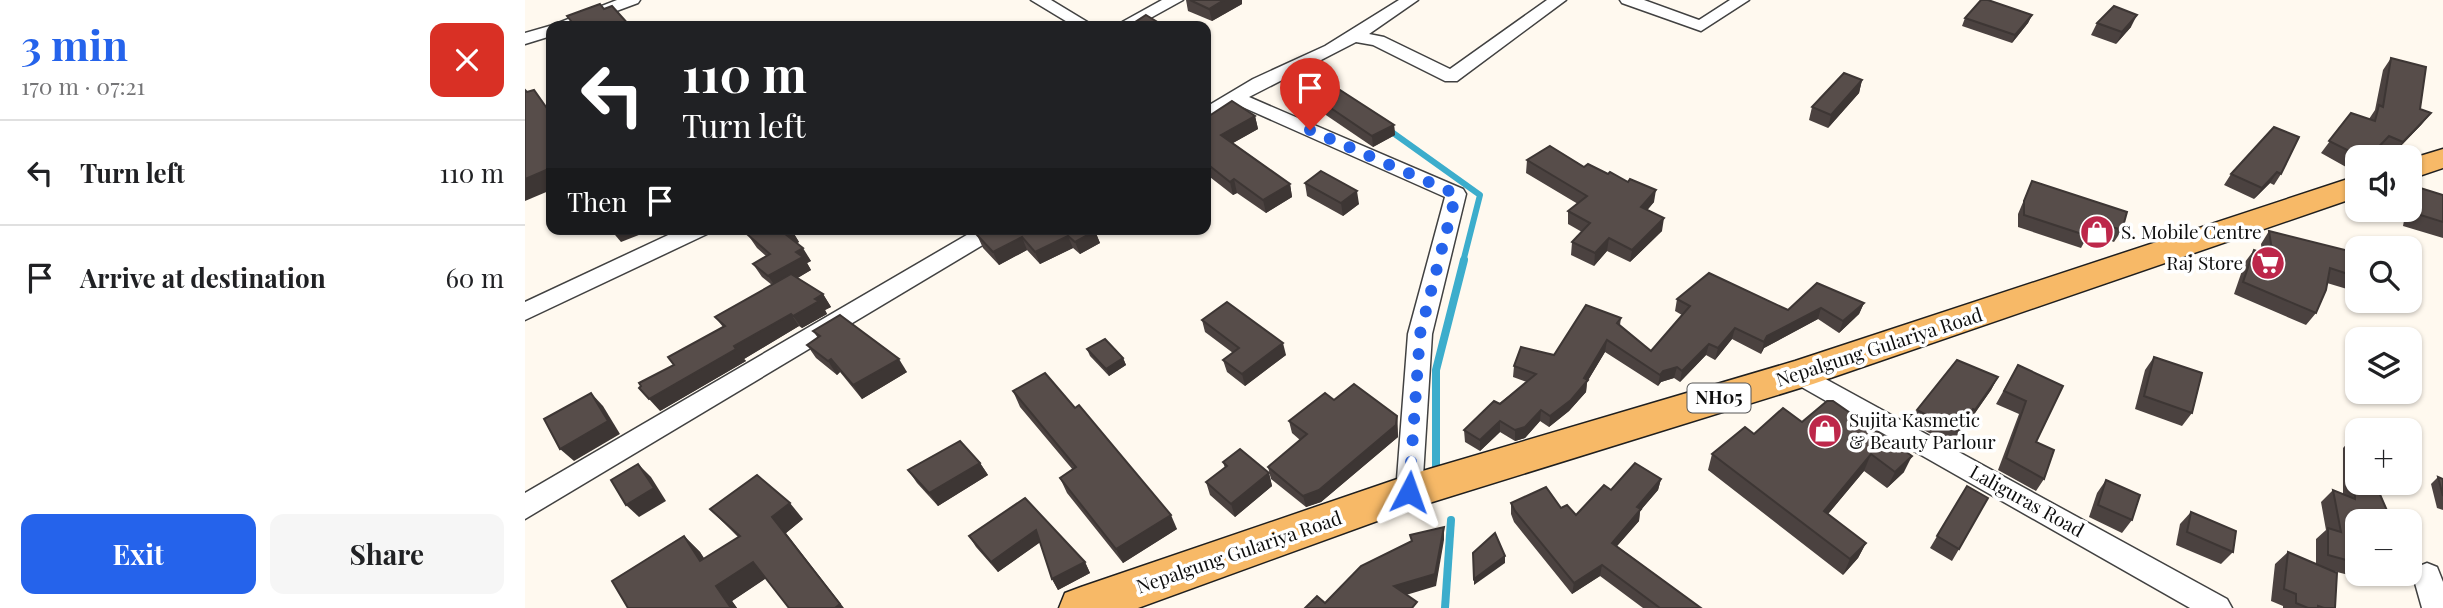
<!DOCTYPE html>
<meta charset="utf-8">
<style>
:root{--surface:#fff;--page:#f6f6f6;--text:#202124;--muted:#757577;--line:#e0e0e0;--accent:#2563eb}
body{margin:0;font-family:"Playfair Display",serif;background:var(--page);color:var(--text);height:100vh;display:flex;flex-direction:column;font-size:26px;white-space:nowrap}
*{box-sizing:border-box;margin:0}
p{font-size:23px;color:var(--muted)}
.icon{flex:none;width:38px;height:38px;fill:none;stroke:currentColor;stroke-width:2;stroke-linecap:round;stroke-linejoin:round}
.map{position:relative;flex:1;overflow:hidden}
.details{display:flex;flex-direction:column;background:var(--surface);width:525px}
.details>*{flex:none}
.banner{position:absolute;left:21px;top:21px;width:665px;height:214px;border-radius:14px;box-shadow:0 2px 5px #0004;background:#202124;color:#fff;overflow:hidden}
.buttons{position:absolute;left:1820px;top:145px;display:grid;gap:14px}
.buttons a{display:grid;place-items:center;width:77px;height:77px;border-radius:14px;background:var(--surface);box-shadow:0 2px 5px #0004;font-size:35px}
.pin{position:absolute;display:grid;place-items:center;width:60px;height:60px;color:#fff;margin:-72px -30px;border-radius:50% 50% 50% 0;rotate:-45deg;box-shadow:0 0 7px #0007}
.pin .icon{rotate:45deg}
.me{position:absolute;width:77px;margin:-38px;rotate:4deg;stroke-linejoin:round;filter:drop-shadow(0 0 5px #0008)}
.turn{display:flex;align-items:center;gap:24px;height:147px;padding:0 21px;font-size:32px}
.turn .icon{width:91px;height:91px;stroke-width:2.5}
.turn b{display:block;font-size:49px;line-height:60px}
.then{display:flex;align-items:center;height:66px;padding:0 21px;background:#0003;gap:14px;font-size:26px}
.round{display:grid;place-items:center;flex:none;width:74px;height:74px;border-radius:14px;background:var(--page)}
.head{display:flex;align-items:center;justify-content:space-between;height:119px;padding:0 21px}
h1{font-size:42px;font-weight:700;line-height:52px;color:var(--accent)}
.button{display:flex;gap:14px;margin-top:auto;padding:14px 21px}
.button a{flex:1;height:80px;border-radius:14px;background:var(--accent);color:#fff;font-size:28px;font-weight:700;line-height:80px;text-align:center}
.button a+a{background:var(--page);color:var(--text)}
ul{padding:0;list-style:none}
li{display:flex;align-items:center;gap:21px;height:105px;padding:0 21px;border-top:2px solid var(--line)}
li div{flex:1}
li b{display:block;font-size:26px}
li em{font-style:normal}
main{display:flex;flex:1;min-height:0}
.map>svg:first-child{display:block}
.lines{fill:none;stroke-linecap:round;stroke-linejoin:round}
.stream-far1{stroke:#3cadcc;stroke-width:6}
.stream{stroke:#3cadcc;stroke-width:8}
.minor-casing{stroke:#414141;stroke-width:3}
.primary-casing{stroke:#1f1f1f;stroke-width:3}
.minor{fill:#fff;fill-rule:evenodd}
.primary{fill:#f7b967;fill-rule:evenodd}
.wall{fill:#4b4240}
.shaded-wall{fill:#3d3634}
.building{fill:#574d4a;stroke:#3d3634;stroke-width:2}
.route{stroke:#2563eb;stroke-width:12;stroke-dasharray:0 21.6}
.labels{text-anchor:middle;stroke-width:7;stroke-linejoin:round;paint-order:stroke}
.shield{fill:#fff;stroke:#565656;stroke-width:2}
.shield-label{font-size:18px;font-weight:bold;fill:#0e0e0e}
.poi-label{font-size:19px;fill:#0e0e0e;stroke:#fff;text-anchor:start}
.street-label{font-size:19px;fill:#0e0e0e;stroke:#fff}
</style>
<main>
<section class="details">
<div class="head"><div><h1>3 min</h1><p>170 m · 07:21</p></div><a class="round" style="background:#d93025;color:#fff"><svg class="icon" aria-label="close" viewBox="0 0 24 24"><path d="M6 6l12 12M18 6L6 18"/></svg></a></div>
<ul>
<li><svg class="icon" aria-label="left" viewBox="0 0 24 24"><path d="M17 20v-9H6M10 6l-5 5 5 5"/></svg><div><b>Turn left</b></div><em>110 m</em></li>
<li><svg class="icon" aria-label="arrive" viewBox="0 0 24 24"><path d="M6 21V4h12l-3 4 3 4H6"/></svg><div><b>Arrive at destination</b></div><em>60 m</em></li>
</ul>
<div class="button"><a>Exit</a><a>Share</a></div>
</section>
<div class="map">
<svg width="1918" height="608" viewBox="0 0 1918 608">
<rect width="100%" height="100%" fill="#fff9ef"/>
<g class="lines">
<polyline class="stream-far1" points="864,130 955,195 938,262"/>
<g class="stream">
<polyline points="911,468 911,370 939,260"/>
<polyline points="920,608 926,520"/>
</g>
<g class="minor-casing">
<g id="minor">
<polygon points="92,0 115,0 113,3 51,26 26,26 26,36 0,44 0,33 28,25"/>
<polygon points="506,0 526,0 569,26 549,26"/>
<polygon points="637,0 658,0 611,26 590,26"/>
<polygon points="874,0 893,0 844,34 859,37 925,69 1022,0 1041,0 932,81 920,81 848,45 831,42 724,97 938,189 941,194 907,334 897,492 893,500 884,503 875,500 871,492 883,334 920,197 713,105 681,120 681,107 728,79 800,46"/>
<polygon points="1095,0 1119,0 1174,20 1205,0 1224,0 1176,31 1097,3"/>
<polygon points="156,229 185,229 182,234 0,320 0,302"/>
<polygon points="452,229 479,229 476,234 0,519 0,493"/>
<polygon points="1275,365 1702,599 1707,608 1665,608 1266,381 1263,374 1266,367"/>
<polygon points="1902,563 1912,567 1918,582 1918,608 1897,608 1888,576 1892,567"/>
</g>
</g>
<g class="primary-casing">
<g id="primary">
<polygon points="1918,149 1918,168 1885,179 1885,159"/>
<polygon points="1832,176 1832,197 1288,384 888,508 613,608 534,608 540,593 556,587 884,475 1270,361"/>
</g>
</g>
<use href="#minor" class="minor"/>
<use href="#primary" class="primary"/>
</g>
<g class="wall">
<polygon points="661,0 717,0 717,4 687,21 663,11"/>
<polygon points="1507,15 1503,23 1487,43 1437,26 1440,18"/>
<polygon points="1572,23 1606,27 1591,44 1566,35"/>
<polygon points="1866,58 1895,109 1906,113 1896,125 1868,154 1855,148 1846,158 1832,158 1832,162 1830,161 1821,167 1796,153 1826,113 1844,119 1850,110 1858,70"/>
<polygon points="1337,80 1334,93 1303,128 1284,120 1287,107"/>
<polygon points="791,98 869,125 870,135 848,147 792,109"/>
<polygon points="730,116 733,129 708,143 765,184 767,197 741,213 712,193 708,195 681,174 681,118"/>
<polygon points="1749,127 1756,174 1749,185 1745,183 1729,199 1699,185 1706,174"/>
<polygon points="1002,160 1059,167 1129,202 1122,210 1137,231 1105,262 1082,251 1069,266 1046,255 1047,242 1057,232 1043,224 1043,211 1053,204 1001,173"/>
<polygon points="1507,181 1597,230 1589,242 1581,239 1579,242 1562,237 1556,248 1493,227 1493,214"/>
<polygon points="780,183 834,204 818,216 782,196"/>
<polygon points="1892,187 1918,195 1918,238 1878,226 1881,210 1885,210 1885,197"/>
<polygon points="225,229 266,229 274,242 272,243 286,261 282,263 286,270 272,278 298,294 306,307 300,310 302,314 277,328 274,326 219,359 221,361 135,411 149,365 198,327 190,317 247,285 237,277 228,264 241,256 232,248 223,235 227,233"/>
<polygon points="570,231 575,243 555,254 548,248 515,264 502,250 474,265 458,248 452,235"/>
<polygon points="1744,231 1832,253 1832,292 1802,283 1791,313 1781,325 1709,294 1720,262 1729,250 1737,253 1736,244"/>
<polygon points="1152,299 1263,310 1339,303 1334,314 1314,333 1293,319 1239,348 1236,354 1207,339 1190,360 1181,355 1155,382 1149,378 1136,382 1133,386 1080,352 1062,382 1061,392 1044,411 1024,427 1015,421 1000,438 990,441 975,432 955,451 940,442 939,430 1002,382 988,377 989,366 1029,355 1096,318 1095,325 1126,351 1157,315 1150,311"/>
<polygon points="677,320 761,355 720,386 702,372 698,360 708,353 680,332"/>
<polygon points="288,331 382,372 337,399 315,372 312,375 291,358 282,345 293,338"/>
<polygon points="562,349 598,358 601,365 584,376 565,356"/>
<polygon points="1629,357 1667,413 1657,426 1610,409 1620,370"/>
<polygon points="1493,365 1519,479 1511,491 1473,470 1494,414 1471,404"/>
<polygon points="1473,377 1466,390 1443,423 1441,422 1426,445 1386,423 1392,410"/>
<polygon points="488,391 652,529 598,563 542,493 535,478 548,470 495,407"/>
<polygon points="809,400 872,416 873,437 796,502 781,507 746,479 743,467 775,440 767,433 764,421"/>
<polygon points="1302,401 1379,472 1362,488 1339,471 1303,514 1341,543 1333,558 1318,575 1183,470 1187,454 1229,434 1277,422"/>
<polygon points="1829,436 1832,522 1832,574 1871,574 1859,584 1808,571 1810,608 1758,608 1758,606 1746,601 1750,564 1763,552 1791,564 1791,539 1801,530 1796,502 1808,490 1818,494 1818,448"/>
<polygon points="698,462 744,473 747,486 710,517 685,495 681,482 700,468"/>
<polygon points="455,463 463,475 413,506 392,483 383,470"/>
<polygon points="1913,477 1918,479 1918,510 1912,508 1906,484"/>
<polygon points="1136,479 1133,490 1115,511 1114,521 1092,546 1176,608 1118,608 1075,576 1047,594 989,522 986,514 986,503 1036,508 1051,515 1086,490"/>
<polygon points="1581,480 1607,520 1597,533 1564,517 1572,493"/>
<polygon points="1442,486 1434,549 1427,561 1405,548"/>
<polygon points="500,498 560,562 565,573 533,590 527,579 515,542 473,572 451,547 444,536"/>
<polygon points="185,509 278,519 261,533 241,578 207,601 212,608 103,608 159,536 175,552 179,559 213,537"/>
<polygon points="1666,512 1708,552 1696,564 1651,545 1655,524"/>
</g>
<g class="shaded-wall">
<polygon points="699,0 717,0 717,4 687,21 684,9"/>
<polygon points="1507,15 1503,23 1487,43 1490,35"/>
<polygon points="1612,15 1606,27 1591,44 1597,32"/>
<polygon points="1337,80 1334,93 1303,128 1306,115"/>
<polygon points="1906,113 1896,125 1868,154 1878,142"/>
<polygon points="730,116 733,129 699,148 696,135"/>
<polygon points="869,125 870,135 848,147 847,136"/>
<polygon points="1864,136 1846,158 1843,158"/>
<polygon points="1840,149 1830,161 1821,167 1830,154"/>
<polygon points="26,168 26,190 0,201 0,179"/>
<polygon points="1752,172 1745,183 1729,199 1737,188"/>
<polygon points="709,179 712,193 708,195 705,182"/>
<polygon points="765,184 767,197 741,213 738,200"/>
<polygon points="1131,190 1129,202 1114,220 1116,207"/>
<polygon points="832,191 834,204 818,216 816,203"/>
<polygon points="1139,218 1137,231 1105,262 1107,250"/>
<polygon points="85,229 129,229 96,242"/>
<polygon points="266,229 274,242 267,246 259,233"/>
<polygon points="562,229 574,229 570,231 575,243 555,254 550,242"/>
<polygon points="543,236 548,248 515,264 510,252"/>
<polygon points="497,237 502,250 474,265 468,252"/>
<polygon points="1084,238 1082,251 1069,266 1070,253"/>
<polygon points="278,248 286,261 282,263 286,270 253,290 243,276 271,252"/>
<polygon points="298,294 306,307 300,310 302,314 277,328 268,316"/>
<polygon points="1339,303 1334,314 1314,333 1318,321"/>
<polygon points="1296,308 1293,319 1239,348 1236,354 1239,342 1242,336"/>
<polygon points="266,314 274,326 219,359 221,361 135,411 124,399 209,346"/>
<polygon points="1210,328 1207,339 1190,360 1193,348"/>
<polygon points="1082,340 1080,352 1062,382 1061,392 1044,411 1024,427 1025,416 1059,378"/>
<polygon points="758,343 761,355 720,386 717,374"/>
<polygon points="1184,344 1181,355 1155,382 1157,371"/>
<polygon points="598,358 601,365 584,376 581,369"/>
<polygon points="306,359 315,372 312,375 303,361"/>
<polygon points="374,359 382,372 337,399 328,385"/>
<polygon points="1152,367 1149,378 1136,382 1133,386 1135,375 1138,371"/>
<polygon points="1473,377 1466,390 1443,423 1450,410"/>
<polygon points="66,393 78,406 95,434 49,461 35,449"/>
<polygon points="1016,410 1015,421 1000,438 990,441 990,430"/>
<polygon points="872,416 873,437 796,502 781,507 778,496"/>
<polygon points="975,421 975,432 955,451 955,440"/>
<polygon points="1346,454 1339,471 1293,526 1299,511"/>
<polygon points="1387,456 1379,472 1362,488 1370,472"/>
<polygon points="455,463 463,475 413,506 404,493"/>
<polygon points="113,464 126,477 141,501 114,517 101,505"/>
<polygon points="744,473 747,486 710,517 706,504"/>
<polygon points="1136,479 1133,490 1115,511 1114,521 1085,554 1087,543 1112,507"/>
<polygon points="265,503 278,519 261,533 319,608 310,608 247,517"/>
<polygon points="646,515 652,529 598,563 591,549"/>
<polygon points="919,527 919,540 911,586 871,598 869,586"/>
<polygon points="511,530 517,541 473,572 466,562"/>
<polygon points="159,536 175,552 191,576 175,561"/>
<polygon points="1341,543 1333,558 1318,575 1325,559"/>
<polygon points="980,556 980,563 949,585 949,579"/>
<polygon points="228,562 243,577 207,601 212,608 206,608 191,586"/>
<polygon points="560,562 565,573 533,590 527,579"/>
<polygon points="1077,565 1075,576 1047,594 1049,583"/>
</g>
<g class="building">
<polygon points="665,0 699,0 684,9"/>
<polygon points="1456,0 1463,0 1507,15 1490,35 1440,18"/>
<polygon points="75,4 79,9 87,6 105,26 50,26 42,16"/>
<polygon points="1589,6 1612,15 1597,32 1572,23"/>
<polygon points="621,15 639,26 604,26"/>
<polygon points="1866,58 1901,67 1895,109 1906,113 1878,142 1864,136 1843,158 1841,158 1842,150 1840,149 1830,154 1804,141 1826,113 1850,121 1854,105 1858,107"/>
<polygon points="1319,73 1337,80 1306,115 1287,107"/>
<polygon points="812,88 869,125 847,136 791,98"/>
<polygon points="0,90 2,92 9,90 26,114 26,168 0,179"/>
<polygon points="707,101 730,116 696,135 765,184 738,200 709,179 705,182 681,163 681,118"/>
<polygon points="1749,127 1774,137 1756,174 1752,172 1737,188 1706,174"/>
<polygon points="1025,146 1059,167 1063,164 1083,174 1085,172 1103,182 1105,179 1131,190 1116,207 1139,218 1107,250 1084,238 1070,253 1047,242 1065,223 1043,211 1062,196 1002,160"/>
<polygon points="796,171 832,191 816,203 780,183"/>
<polygon points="1507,181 1602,212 1597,230 1587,227 1586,230 1567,224 1563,236 1499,215 1499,201"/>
<polygon points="1892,187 1918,195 1918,222 1889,213"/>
<polygon points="227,229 265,229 259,233 278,248 271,252 278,257 243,276 228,264 245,254 223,235 230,231"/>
<polygon points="462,229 568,229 570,231 550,242 543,236 510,252 497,237 468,252 452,235"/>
<polygon points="1744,231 1832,253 1832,277 1805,268 1801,290 1791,313 1718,282 1729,250 1748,257"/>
<polygon points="1184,273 1263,310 1292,283 1339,303 1318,321 1296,308 1242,336 1239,342 1210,328 1193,348 1184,344 1157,371 1152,367 1138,371 1135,375 1082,340 1059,378 1063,380 1046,400 1025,416 1016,410 1000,427 990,430 975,421 955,440 939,430 969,401 975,404 1011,374 989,366 996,347 1029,355 1061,305 1096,318 1092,323 1126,351 1165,306 1152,299"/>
<polygon points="266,274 298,294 290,299 294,301 268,316 266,314 209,346 211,349 124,399 114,388 116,386 114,383 149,365 143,357 200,326 190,317"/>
<polygon points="702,302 758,343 717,374 698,360 714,348 677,320"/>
<polygon points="315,315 374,359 328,385 306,359 303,361 282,345 295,336 288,331"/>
<polygon points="580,339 598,358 581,369 562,349"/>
<polygon points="1629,357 1677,373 1667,413 1619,396"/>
<polygon points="1432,360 1473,377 1450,410 1448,409 1433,432 1392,410"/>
<polygon points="1493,365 1538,386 1511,442 1529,450 1519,479 1481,458 1501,401 1479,391"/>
<polygon points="520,373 550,408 554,405 646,515 591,549 535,478 551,467 488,391"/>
<polygon points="829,384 872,416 871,425 794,490 778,496 743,467 782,434 764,421 800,393 809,400"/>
<polygon points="66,393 83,421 35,449 19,419"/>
<polygon points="1302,401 1308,401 1387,456 1370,472 1346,454 1299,511 1341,543 1325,559 1187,454 1220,427 1229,434 1258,408 1277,422"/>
<polygon points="1829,436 1832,442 1832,483 1850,483 1867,522 1832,522 1832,563 1803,555 1803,528 1816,532 1808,490 1830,499"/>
<polygon points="435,441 455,463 404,493 383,470"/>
<polygon points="715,449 744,473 706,504 681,482 702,466 698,462"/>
<polygon points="1110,463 1136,479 1112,507 1116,509 1087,543 1176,608 1135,608 1077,565 1049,583 990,511 986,503 1021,487 1036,508 1042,505 1051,515 1079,485 1086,490"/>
<polygon points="113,464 129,488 101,505 86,480"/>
<polygon points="232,475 265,503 247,517 315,604 310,608 264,608 228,562 191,586 206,608 103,608 87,581 159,536 175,561 215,536 185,509"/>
<polygon points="1913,477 1918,479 1918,496"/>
<polygon points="1581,480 1615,495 1607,520 1573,505"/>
<polygon points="1442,486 1463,498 1434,549 1412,536"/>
<polygon points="500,498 560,562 527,579 511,530 466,562 444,536"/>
<polygon points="1666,512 1711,531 1708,552 1662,532"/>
<polygon points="919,527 910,574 869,586 892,602 887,608 780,608 792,596 800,603 836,566 887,541 885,535"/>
<polygon points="970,533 980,556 949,579 948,553"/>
<polygon points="1763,552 1812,573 1810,608 1799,608 1793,606 1793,608 1783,608 1771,603 1771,594 1759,589"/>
</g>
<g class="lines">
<polyline class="route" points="785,130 931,194 895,334 884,492"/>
</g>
<defs>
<g id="shop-disc" transform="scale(1.75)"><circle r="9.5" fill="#bd274a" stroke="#fff"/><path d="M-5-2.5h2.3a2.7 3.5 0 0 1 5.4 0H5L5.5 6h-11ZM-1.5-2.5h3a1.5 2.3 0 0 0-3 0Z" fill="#fff"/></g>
<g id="supermarket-disc" transform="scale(1.75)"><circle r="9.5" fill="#bd274a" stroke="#fff"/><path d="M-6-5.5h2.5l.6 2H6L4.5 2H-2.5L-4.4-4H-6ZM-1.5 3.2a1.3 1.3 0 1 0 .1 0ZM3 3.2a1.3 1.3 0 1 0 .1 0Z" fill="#fff"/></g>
</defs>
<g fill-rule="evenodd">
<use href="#shop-disc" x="1572" y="232"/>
<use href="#supermarket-disc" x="1743" y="263"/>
<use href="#shop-disc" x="1300" y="431"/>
</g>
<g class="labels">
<rect class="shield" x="1162.5" y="383.5" width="63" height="29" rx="5"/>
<g class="shield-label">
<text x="1194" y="404">NH05</text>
</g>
<g class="poi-label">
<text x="1596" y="239">S. Mobile Centre</text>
<text x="1718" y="270" text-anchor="end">Raj Store</text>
<text x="1324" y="427">Sujita Kasmetic<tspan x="1324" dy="22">&amp; Beauty Parlour</tspan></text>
</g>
<g class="street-label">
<text transform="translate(1354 347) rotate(-18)" y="7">Nepalgung Gulariya Road</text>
<text transform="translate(1502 501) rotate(29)" y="7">Laliguras Road</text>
<text transform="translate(714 552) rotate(-19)" y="7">Nepalgung Gulariya Road</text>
</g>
</g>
</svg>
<div class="buttons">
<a><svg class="icon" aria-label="sound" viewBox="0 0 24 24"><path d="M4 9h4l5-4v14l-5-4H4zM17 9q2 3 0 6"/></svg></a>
<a><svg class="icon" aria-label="search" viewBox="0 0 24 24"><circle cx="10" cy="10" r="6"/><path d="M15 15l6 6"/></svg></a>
<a><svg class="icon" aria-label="layers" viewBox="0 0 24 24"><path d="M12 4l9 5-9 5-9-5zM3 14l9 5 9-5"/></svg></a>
<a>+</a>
<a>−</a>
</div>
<div class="pin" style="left:785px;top:130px;background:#d93025"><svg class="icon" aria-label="arrive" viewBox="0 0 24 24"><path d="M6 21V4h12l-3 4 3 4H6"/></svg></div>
<svg class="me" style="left:884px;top:492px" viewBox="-20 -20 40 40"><path d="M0-17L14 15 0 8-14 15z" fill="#2563eb" stroke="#fff" stroke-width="4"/></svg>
<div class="banner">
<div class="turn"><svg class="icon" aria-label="left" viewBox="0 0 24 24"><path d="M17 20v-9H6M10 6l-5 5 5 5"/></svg><div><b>110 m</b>Turn left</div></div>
<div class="then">Then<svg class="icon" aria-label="arrive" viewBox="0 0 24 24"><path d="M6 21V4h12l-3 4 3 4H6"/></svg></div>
</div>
</div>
</main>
